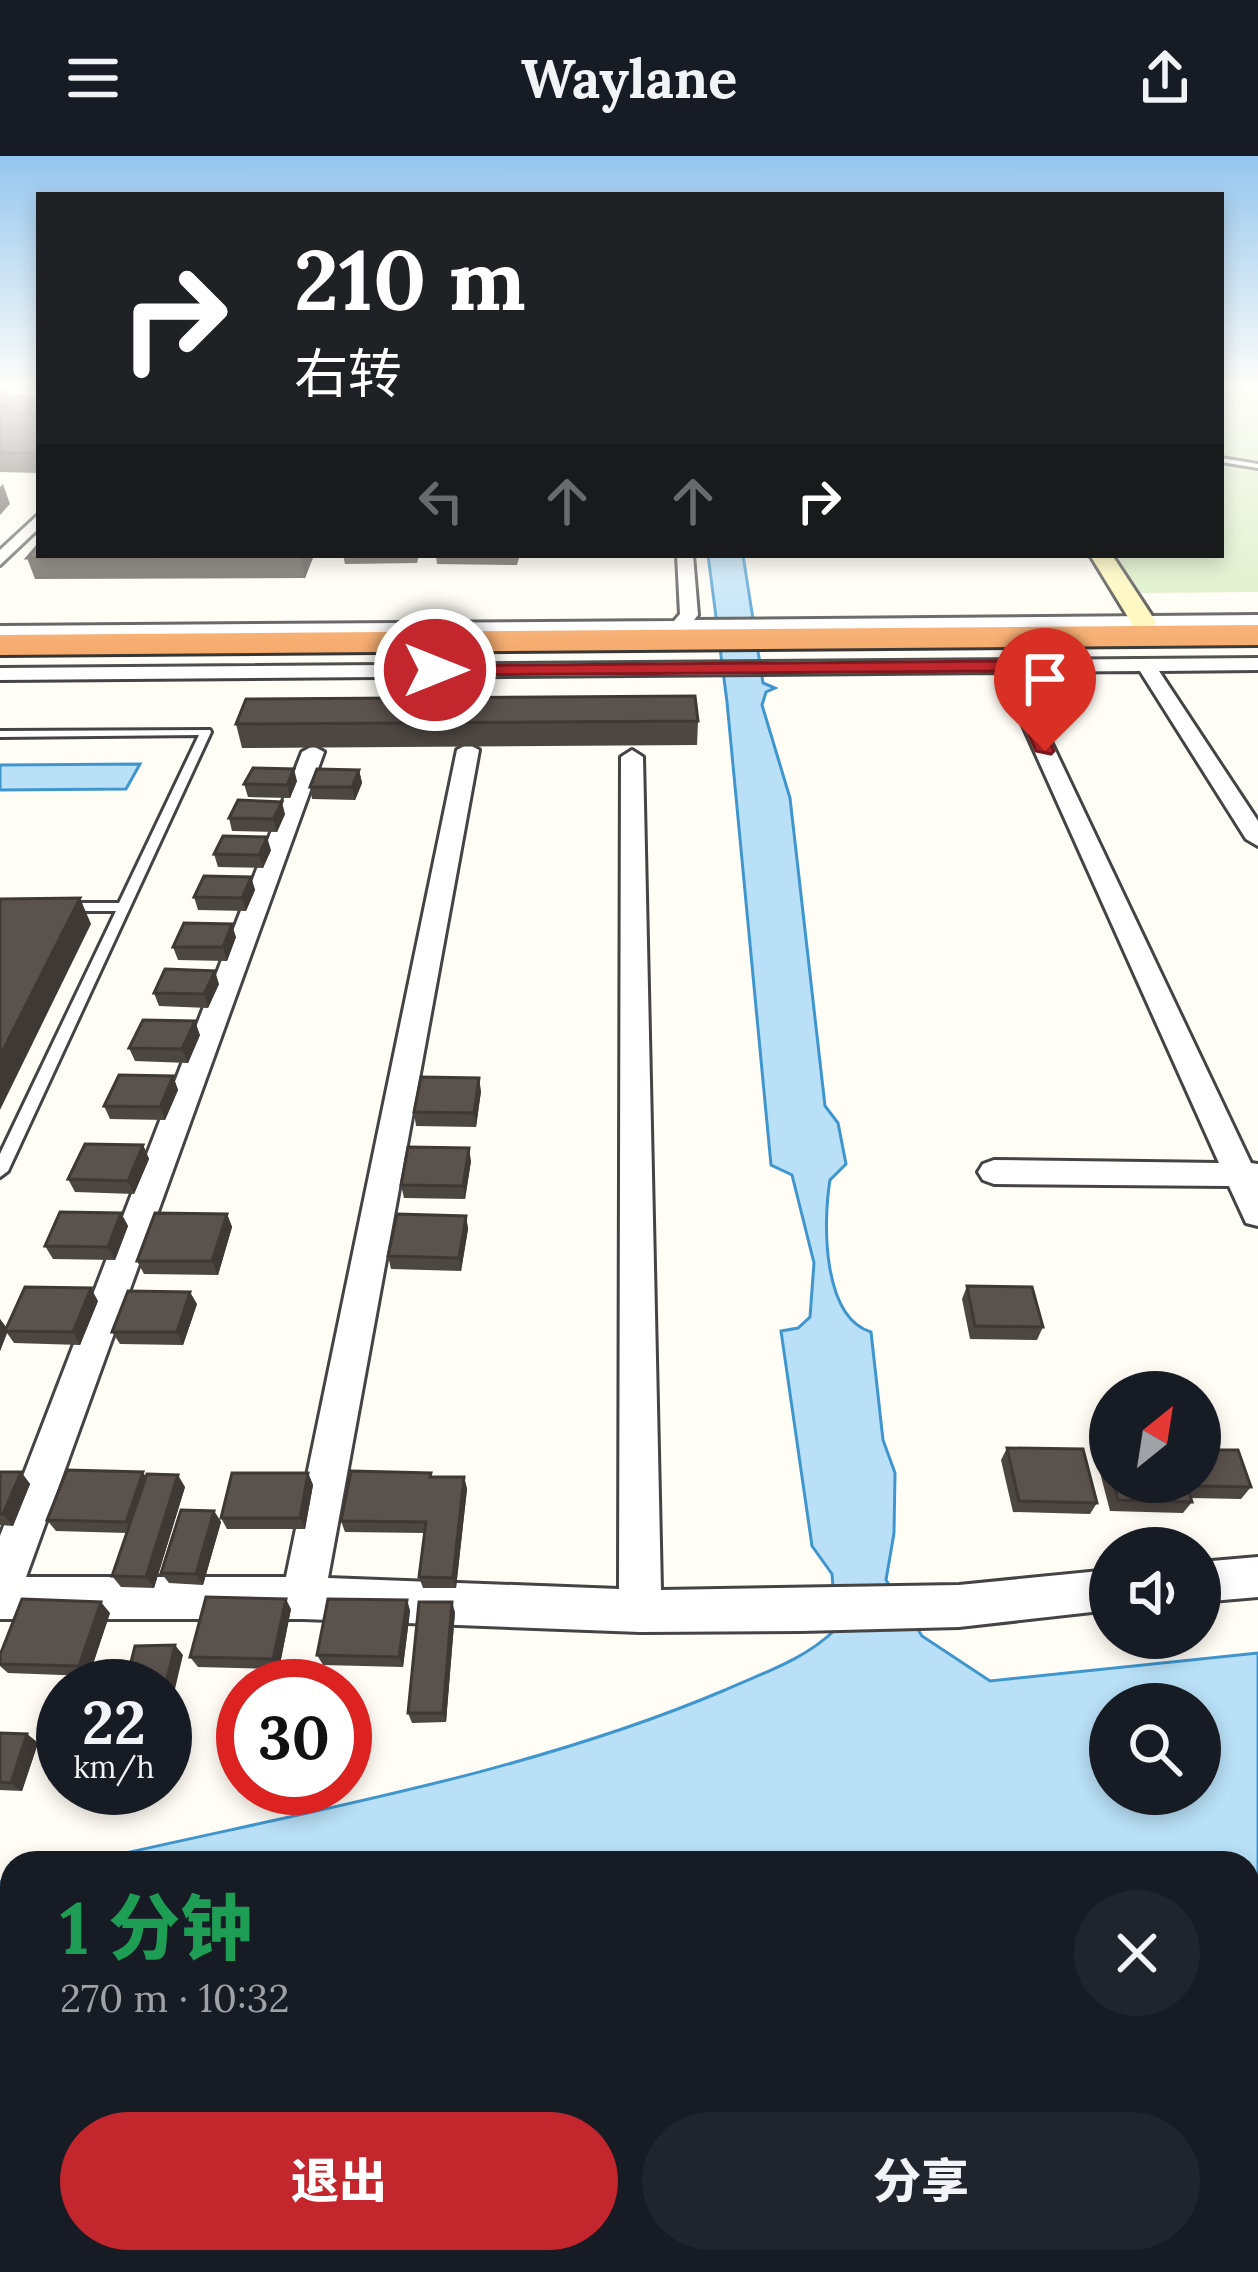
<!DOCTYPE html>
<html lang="zh">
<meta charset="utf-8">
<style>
:root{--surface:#171b24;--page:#20242c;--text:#f1f3f6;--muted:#9ea1a6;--accent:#c4262e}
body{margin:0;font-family:Lora,"Noto Sans SC",serif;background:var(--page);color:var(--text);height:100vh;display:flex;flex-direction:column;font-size:45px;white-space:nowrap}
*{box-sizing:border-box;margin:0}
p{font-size:39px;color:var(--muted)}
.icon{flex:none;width:66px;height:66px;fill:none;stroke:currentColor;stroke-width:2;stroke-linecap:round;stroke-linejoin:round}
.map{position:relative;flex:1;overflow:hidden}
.side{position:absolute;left:0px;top:1695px;width:1260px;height:423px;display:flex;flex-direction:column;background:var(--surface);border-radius:36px 36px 0 0;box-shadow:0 6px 18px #0003}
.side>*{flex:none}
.guide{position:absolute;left:36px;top:36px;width:1188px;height:366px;border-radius:0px;box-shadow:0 6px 18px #0003;background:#202124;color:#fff;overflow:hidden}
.needle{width:78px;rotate:30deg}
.buttons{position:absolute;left:1089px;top:1215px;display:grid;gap:24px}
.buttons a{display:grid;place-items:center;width:132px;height:132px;border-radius:50%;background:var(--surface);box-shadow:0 6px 18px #0003;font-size:60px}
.speed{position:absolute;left:36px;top:1503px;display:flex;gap:24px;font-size:60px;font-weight:700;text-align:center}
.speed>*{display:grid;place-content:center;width:156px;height:156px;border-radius:50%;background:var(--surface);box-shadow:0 6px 18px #0003;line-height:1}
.speed small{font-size:30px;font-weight:400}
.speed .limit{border:18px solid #d22;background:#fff;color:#111}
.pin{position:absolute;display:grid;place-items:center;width:102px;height:102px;color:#fff;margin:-123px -51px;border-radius:50% 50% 50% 0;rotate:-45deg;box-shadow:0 0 12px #0007}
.pin .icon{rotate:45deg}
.me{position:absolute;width:132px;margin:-66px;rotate:90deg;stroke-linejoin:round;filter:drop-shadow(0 0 9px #0008)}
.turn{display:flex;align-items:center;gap:42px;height:252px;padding:0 60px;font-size:54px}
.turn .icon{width:156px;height:156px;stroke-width:2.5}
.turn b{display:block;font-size:84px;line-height:102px}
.lanes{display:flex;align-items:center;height:114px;padding:0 60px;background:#0003;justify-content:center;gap:60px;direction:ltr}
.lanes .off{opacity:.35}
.round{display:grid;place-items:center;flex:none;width:126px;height:126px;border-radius:63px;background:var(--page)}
.head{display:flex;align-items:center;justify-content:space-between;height:204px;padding:0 60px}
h1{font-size:72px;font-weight:800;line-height:90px;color:#1e9e55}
.primary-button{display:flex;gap:24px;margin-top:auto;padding:24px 60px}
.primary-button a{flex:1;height:138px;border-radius:72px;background:var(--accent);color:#fff;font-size:48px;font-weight:800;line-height:138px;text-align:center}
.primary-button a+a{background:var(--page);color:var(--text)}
header{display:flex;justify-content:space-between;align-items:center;height:156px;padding:0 60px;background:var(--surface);font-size:54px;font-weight:800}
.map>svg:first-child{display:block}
.green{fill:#d5ebbd}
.water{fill:#b9e0f7;stroke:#3f96cf;stroke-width:3;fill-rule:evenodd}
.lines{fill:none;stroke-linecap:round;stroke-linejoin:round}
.lane-casing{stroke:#444;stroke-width:6}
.street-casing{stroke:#444;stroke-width:6}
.secondary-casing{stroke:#333;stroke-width:6}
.highway-casing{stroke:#222;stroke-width:6}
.lane{fill:#fff;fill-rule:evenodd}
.street{fill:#fff;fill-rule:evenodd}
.secondary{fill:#fff6b0;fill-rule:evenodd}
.highway{fill:#f5a25d;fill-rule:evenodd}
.wall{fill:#4d4742}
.shaded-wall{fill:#3f3936}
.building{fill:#5a524d;stroke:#3f3936;stroke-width:3}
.route{fill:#c4262e;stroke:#7f191e;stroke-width:3}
</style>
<header><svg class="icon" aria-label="menu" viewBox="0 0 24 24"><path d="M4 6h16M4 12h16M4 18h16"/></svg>Waylane<svg class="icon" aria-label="share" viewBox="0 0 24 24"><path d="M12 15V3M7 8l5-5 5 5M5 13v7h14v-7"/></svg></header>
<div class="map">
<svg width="1258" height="2116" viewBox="0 0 1258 2116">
<rect width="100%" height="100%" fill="#fffdf5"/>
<polygon class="green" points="1221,229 1258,229 1258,436 1141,437 1115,399 1221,399"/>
<g class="water">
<path d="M708 399H743L763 527 775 532 766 536 762 549 790 642 825 950 838 967 846 1008 830 1024C823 1066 822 1161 871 1176L883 1284 895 1317 894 1377 886 1424 922 1480 990 1525 1258 1497V1841L1248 1842V1707H82C296 1657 522 1620 725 1534 765 1516 804 1504 836 1473L832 1418 812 1390 781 1175 798 1172 810 1161 814 1107 792 1019 771 1009 727 546ZM1110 1548H1200V1638H1110Z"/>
<polygon points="140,608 126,633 0,634 0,609"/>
<polygon points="12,1724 12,2106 21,2106 0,2111 0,1726"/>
</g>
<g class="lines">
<g class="lane-casing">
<g id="lane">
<polygon points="1221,302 1258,308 1258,312 1221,306"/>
<polygon points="210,574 211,576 8,1015 0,1021 0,998 116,755 61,755 55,751 61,747 119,747 199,579 0,581 0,575"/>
</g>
</g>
<g class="street-casing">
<g id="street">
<polygon points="39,358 39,372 0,409 0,394"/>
<polygon points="677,399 693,399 698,459 694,464 1258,459 1258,471 0,482 0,470 674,465 680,458"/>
<polygon points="1258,502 1258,514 1159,515 1258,665 1258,690 1246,683 1140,515 1018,516 1251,1007 1258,1008 1258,1070 1246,1067 1229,1030 994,1028 983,1024 978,1016 983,1008 994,1004 1219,1007 999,516 0,524 0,512"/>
<polygon points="468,588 479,594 328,1422 619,1433 621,601 632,594 643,601 661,1434 959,1429 1110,1414 1110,1454 959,1471 801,1475 640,1476 303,1463 0,1463 0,1380 302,596 313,590 324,596 26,1421 286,1421 457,594"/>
<polygon points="1258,1401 1258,1441 1200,1446 1200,1406"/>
</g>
</g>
<g class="secondary-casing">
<polygon id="secondary" points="1090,399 1112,399 1156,466 1152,471 1134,471"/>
</g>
<g class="highway-casing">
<polygon id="highway" points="1258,469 1258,489 0,499 0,479"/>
</g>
<use href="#lane" class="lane"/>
<use href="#street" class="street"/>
<use href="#secondary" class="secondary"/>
<use href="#highway" class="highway"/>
</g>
<g class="wall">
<polygon points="0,229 15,229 11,231 13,235 6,240 39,241 39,317 0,316"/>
<polygon points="18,229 39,229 39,235 20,235"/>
<polygon points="314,399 305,422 35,423 27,402"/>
<polygon points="343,399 419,399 417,407 345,408"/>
<polygon points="436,399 520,399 517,409 437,408"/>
<polygon points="698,565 697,589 242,592 236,568"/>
<polygon points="359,614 362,627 355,644 312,643 310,631"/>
<polygon points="297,625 290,642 248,641 244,628"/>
<polygon points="285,658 277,676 232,675 229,662"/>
<polygon points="271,694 263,712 218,711 214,698"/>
<polygon points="251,721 255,734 246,755 198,754 194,741"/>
<polygon points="236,781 227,805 178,804 173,791"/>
<polygon points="219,828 208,852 159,850 154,837"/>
<polygon points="200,879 188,907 135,905 129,892"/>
<polygon points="173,920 178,934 165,964 110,963 104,950"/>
<polygon points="481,935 476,971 416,970 414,956"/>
<polygon points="143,989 149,1003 134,1038 75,1036 68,1023"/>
<polygon points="471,1005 465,1043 404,1042 401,1029"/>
<polygon points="121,1057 128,1070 115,1104 53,1103 45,1090"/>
<polygon points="227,1058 232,1071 218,1119 144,1118 137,1105"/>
<polygon points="466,1060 468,1073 461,1115 391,1113 388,1100"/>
<polygon points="967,1130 1043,1171 1037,1184 970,1183 962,1143"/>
<polygon points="98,1145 80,1189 14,1187 7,1177 0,1195 0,1163 7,1172"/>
<polygon points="197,1148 183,1189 120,1188 112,1176"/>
<polygon points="1007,1292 1097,1347 1090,1358 1013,1356 1001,1304"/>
<polygon points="1104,1293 1110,1294 1110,1326 1200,1326 1251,1331 1241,1343 1191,1342 1192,1346 1183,1357 1110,1355 1097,1305"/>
<polygon points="0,1316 21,1316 30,1328 13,1370 0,1369"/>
<polygon points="308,1317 313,1329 305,1373 227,1373 221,1362"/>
<polygon points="146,1321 185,1331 154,1432 121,1431 112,1420 127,1377 56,1375 47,1364"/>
<polygon points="432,1321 464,1321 467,1333 456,1432 423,1432 419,1421 425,1377 345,1376 341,1365"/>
<polygon points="214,1355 221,1366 203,1429 169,1427 161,1417"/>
<polygon points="407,1444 410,1455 403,1511 323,1509 317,1499"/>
<polygon points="291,1453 279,1513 198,1511 190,1501"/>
<polygon points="455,1456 446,1566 412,1567 408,1557"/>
<polygon points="110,1457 89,1520 8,1517 0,1510 0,1499"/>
<polygon points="0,1577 27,1578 38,1587 22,1635 0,1634"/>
</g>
<g class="shaded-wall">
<polygon points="6,229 15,229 11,231 13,235 0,245 0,233"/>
<polygon points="3,328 10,348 0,359 0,331"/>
<polygon points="301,399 314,399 305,422 300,400"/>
<polygon points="294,613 297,625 290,642 287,629"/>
<polygon points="359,614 362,627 355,644 352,631"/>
<polygon points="282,646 285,658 277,676 273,663"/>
<polygon points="267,681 271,694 263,712 259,699"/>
<polygon points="251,721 255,734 246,755 242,742"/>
<polygon points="80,742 91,768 0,954 0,900"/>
<polygon points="232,768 236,781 227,805 223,791"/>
<polygon points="215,815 219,828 208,852 204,838"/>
<polygon points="195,865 200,879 188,907 182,893"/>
<polygon points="173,920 178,934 165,964 160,951"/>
<polygon points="479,922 481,935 476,971 474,957"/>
<polygon points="143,989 149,1003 134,1038 128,1025"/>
<polygon points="469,992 471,1005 465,1043 463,1030"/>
<polygon points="121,1057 128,1070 115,1104 108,1091"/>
<polygon points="227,1058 232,1071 218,1119 212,1105"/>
<polygon points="466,1060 468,1073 461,1115 459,1102"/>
<polygon points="91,1132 98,1145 80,1189 73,1176"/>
<polygon points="190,1136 197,1148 183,1189 177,1176"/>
<polygon points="0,1163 8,1175 5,1175 7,1177 0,1195"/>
<polygon points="21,1316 30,1328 13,1370 3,1358"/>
<polygon points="143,1316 150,1328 134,1377 126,1366"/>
<polygon points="308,1317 313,1329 305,1373 300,1362"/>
<polygon points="178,1319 185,1331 154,1432 146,1421"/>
<polygon points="464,1321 467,1333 456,1432 453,1422"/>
<polygon points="214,1355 221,1366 203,1429 196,1418"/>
<polygon points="286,1443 291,1453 279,1513 273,1503"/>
<polygon points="407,1444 410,1455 403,1511 399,1501"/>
<polygon points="101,1446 110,1457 89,1520 79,1510"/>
<polygon points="452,1446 455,1456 446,1566 443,1557"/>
<polygon points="175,1489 183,1499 165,1575 165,1531"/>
<polygon points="27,1578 38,1587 22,1635 11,1627"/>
</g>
<g class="building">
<polygon points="0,240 39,241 39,251 0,251"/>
<polygon points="0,258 39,259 39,297 0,297"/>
<polygon points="39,388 39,399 301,399 27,402"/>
<polygon points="695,540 698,565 236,568 246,543"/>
<polygon points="253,612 294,613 287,629 244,628"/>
<polygon points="317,613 359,614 352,631 310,631"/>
<polygon points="238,644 282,646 273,663 229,662"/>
<polygon points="223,680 267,681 259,699 214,698"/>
<polygon points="204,720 251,721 242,742 194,741"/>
<polygon points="80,742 0,900 0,743"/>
<polygon points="184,767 232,768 223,791 173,791"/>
<polygon points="165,813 215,815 204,838 154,837"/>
<polygon points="143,864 195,865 182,893 129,892"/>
<polygon points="119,919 173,920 160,951 104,950"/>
<polygon points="421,921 479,922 474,957 414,956"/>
<polygon points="85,988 143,989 128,1025 68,1023"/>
<polygon points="408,991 469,992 463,1030 401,1029"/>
<polygon points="60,1056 121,1057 108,1091 45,1090"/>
<polygon points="155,1057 227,1058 212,1105 137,1105"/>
<polygon points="397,1058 466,1060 459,1102 388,1100"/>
<polygon points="967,1130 1032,1131 1043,1171 975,1170"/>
<polygon points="25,1131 91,1132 73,1176 5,1175"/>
<polygon points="128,1135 190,1136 177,1176 112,1176"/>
<polygon points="1007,1292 1083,1293 1097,1347 1019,1345"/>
<polygon points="1104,1293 1110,1294 1110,1315"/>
<polygon points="1200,1294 1238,1294 1251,1331 1195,1330 1194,1326 1200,1326"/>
<polygon points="67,1314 143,1316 126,1366 47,1364"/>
<polygon points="351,1315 431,1317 430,1321 464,1321 453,1422 419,1421 426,1366 341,1365"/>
<polygon points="0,1316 21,1316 3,1358 0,1358"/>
<polygon points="232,1317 308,1317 300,1362 221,1362"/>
<polygon points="147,1318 178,1319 146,1421 112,1420"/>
<polygon points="1113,1326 1186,1326 1192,1346 1118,1344"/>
<polygon points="181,1354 214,1355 196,1418 161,1417"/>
<polygon points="206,1441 286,1443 273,1503 190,1501"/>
<polygon points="22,1443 101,1446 79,1510 0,1508 0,1499"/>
<polygon points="328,1443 407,1444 399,1501 317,1499"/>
<polygon points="419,1446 452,1446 443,1557 408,1557"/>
<polygon points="175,1489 165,1531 125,1530 135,1490"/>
<polygon points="0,1577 27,1578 11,1627 0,1626"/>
</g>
<linearGradient id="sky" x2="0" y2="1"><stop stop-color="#95c6ee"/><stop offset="0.44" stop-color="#fffefa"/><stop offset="1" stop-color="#fffefa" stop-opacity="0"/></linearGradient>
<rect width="1258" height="525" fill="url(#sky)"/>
<polygon class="route" points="1006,505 1014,510 1054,595 1051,598 1036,595 1000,515 435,519 427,514 435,510"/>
</svg>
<div class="buttons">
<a><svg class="needle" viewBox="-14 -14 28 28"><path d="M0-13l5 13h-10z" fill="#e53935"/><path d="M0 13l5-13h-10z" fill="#9ea1a6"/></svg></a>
<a><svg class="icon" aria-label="sound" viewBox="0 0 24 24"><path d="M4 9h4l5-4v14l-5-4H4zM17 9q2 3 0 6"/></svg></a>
<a><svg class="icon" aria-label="search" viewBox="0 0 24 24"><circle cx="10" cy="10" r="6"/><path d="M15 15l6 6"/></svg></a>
</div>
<div class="speed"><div>22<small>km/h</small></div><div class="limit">30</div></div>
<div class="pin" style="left:1045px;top:595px;background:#d93025"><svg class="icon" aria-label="arrive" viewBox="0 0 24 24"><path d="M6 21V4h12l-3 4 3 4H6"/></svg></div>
<svg class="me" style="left:435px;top:514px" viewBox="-20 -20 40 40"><circle r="17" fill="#c4262e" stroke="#fff" stroke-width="3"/><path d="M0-11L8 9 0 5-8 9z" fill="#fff"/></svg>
<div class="guide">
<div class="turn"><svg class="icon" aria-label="right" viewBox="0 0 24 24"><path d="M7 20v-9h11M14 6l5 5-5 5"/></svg><div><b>210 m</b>右转</div></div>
<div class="lanes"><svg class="icon off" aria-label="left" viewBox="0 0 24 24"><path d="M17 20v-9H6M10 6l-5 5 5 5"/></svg><svg class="icon off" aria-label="ahead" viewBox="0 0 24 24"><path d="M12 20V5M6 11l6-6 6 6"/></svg><svg class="icon off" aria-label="ahead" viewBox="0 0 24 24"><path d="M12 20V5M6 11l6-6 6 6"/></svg><svg class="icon" aria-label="right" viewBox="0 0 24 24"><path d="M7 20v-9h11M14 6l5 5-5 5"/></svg></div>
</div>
<section class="side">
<div class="head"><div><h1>1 分钟</h1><p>270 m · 10:32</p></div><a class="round"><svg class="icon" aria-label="close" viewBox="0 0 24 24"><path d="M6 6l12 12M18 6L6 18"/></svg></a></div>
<div class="primary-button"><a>退出</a><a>分享</a></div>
</section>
</div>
